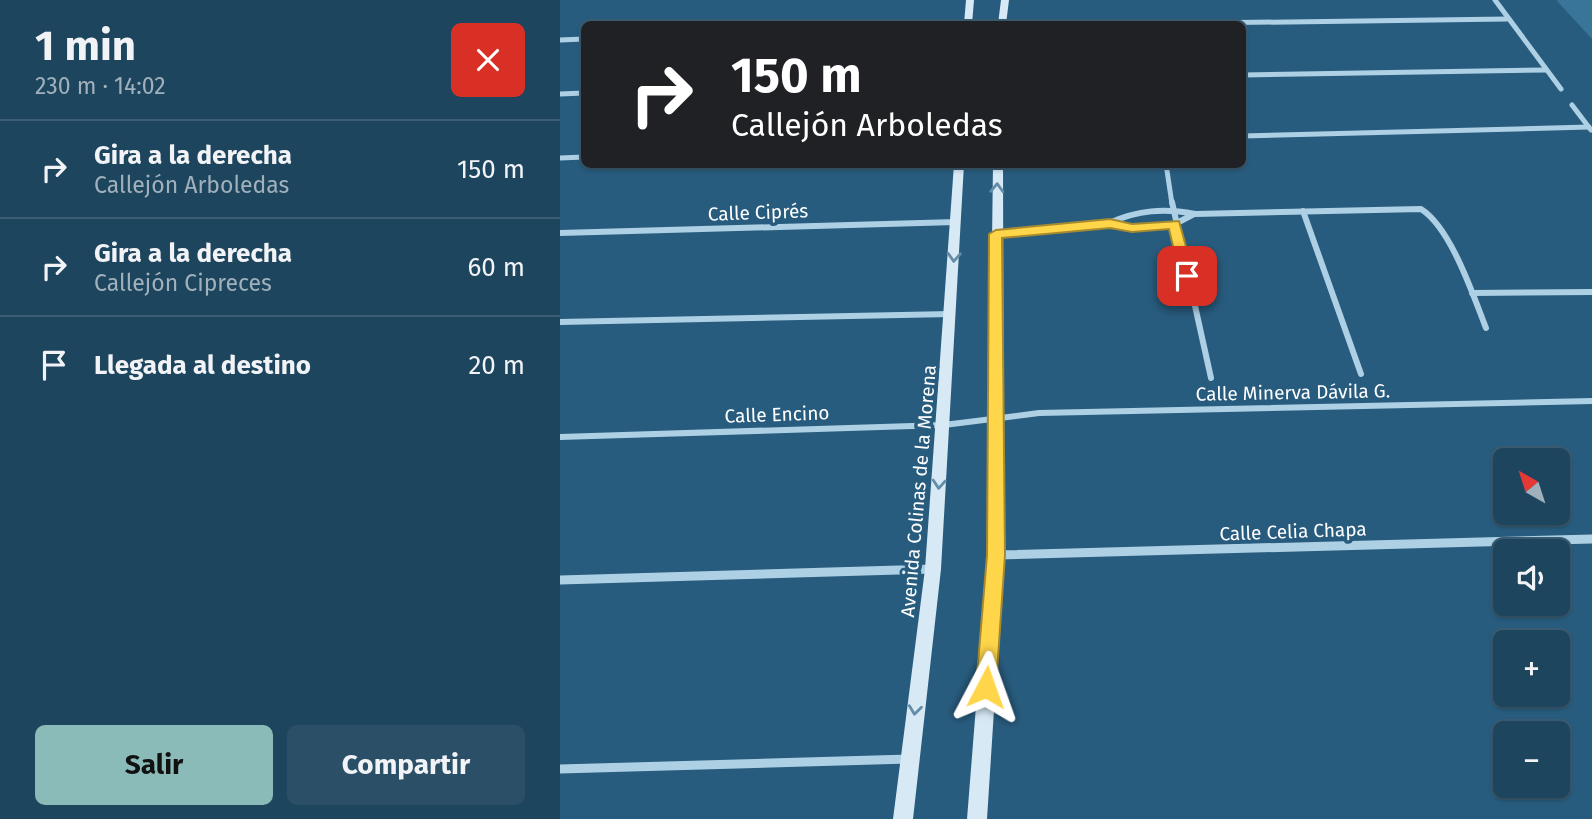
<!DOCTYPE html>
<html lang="es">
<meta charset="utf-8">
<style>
:root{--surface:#1e455e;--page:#2b4f67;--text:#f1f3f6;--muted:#a1b1bc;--line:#3c5d73;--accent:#8bbbb9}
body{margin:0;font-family:"Fira Sans",sans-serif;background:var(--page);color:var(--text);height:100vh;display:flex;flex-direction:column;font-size:26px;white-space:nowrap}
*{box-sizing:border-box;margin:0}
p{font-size:23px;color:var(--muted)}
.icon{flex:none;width:38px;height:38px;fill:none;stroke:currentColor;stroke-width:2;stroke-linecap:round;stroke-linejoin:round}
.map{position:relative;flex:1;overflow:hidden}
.side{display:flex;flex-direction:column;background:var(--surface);width:560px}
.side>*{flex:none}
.guide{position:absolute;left:21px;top:21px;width:665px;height:147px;border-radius:10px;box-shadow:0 2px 5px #0004,0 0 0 2px var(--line);background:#202124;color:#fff;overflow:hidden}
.needle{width:46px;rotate:321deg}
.fabs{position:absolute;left:933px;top:448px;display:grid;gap:14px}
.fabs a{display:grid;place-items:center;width:77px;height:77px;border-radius:10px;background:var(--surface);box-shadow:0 2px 5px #0004,0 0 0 2px var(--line);font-size:35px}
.pin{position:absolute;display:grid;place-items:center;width:60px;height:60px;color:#fff;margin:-30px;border-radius:14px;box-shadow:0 4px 10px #0006}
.me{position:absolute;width:77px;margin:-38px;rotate:4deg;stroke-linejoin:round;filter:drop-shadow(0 0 5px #0008)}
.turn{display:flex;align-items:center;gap:24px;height:147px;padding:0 35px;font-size:32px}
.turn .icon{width:91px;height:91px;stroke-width:2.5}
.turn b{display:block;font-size:49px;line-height:60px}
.round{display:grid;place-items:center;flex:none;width:74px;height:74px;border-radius:10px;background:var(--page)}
.overview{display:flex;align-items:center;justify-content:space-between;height:119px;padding:0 35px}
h1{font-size:42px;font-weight:700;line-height:52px}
.button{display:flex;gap:14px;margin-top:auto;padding:14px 35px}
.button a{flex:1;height:80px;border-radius:10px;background:var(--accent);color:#111;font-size:28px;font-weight:700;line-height:80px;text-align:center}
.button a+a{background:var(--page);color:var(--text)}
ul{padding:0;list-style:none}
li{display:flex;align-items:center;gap:21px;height:98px;padding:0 35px;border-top:2px solid var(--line)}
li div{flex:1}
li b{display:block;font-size:26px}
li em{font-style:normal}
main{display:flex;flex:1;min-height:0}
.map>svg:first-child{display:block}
.green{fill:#397599}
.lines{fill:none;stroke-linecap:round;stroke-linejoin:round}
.street-far2{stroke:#aed0e4;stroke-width:5}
.street-far1{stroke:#aed0e4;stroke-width:6}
.street{stroke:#aed0e4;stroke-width:9}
.secondary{fill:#d7e9f5;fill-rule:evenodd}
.oneway{stroke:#658da8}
.route{fill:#ffd54a;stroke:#a68a30;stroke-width:2}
.labels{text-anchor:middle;stroke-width:7;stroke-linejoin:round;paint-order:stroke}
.street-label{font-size:19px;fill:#fff;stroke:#285c7e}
</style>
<main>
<section class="side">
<div class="overview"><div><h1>1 min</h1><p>230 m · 14:02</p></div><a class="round" style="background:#d93025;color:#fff"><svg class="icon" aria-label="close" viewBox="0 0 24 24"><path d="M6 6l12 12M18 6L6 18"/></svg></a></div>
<ul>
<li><svg class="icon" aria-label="right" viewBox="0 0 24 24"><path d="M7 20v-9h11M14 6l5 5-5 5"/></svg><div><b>Gira a la derecha</b><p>Callejón Arboledas</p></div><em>150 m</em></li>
<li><svg class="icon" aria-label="right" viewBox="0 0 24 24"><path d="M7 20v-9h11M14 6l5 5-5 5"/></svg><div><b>Gira a la derecha</b><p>Callejón Cipreces</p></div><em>60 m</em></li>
<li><svg class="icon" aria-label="arrive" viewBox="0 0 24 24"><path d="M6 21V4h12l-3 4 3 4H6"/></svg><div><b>Llegada al destino</b></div><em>20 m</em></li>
</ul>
<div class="button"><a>Salir</a><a>Compartir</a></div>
</section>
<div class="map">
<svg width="1032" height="819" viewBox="0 0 1032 819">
<rect width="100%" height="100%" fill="#285c7e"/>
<polygon class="green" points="997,0 1032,0 1032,39 998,2"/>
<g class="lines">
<g class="street-far2">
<polyline points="935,0 1001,89"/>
<polyline points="570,24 947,19"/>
<polyline points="0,40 24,39"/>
<polyline points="682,75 986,70"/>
<polyline points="0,94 24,93"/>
<polyline points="1012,105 1031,130"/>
<polyline points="682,136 1029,127"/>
<polyline points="0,158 24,157"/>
<polyline points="606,164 612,204"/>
</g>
<g class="street-far1">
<polyline points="612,202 651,378"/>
<polyline points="743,211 801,374"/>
<path d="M549 223C578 210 604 208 635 214L861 209C891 228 913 295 926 328"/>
<polyline points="0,233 396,222"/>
<polyline points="436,234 549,223 572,228 615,224 634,214"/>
<polyline points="912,293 1032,292"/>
<polyline points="0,322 391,314"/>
<polyline points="0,437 384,425 479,413 1032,401"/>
</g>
<g class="street">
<polyline points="436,555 1032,539"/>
<polyline points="0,580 373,569"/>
<polyline points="0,769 349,759"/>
</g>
<g class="secondary">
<polygon points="406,0 414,0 412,24 404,24"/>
<polygon points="441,0 449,0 446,24 438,24"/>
<polygon points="394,164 404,164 381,569 353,819 333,819 365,569"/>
<polygon points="433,164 443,164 444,555 427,819 407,819 428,555"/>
</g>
</g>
<defs><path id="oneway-chevron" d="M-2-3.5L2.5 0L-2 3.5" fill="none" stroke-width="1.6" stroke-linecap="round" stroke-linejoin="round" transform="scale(1.75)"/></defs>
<g class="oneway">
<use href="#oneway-chevron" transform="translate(437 188) rotate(-88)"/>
<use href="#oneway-chevron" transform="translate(394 257) rotate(93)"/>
<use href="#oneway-chevron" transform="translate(379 484) rotate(94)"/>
<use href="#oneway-chevron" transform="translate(355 710) rotate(97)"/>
</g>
<polygon class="route" points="550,219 572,224 619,221 634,276 632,279 627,280 620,276 609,229 572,232 550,228 442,238 445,555 436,687 433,694 426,697 419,694 416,687 427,555 429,234 436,230"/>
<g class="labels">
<g class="street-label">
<text transform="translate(198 212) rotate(-2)" y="7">Calle Ciprés</text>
<text transform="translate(733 392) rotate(-1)" y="7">Calle Minerva Dávila G.</text>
<text transform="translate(217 414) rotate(-2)" y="7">Calle Encino</text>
<text transform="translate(358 491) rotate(-85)" y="7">Avenida Colinas de la Morena</text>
<text transform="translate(733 531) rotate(-2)" y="7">Calle Celia Chapa</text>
</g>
</g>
</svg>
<div class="fabs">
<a><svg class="needle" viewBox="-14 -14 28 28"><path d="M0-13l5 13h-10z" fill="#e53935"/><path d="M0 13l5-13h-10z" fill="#a1b1bc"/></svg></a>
<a><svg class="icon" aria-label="sound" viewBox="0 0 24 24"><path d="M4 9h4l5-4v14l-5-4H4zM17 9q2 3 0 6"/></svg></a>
<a>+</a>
<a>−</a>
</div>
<div class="pin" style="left:627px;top:276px;background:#d93025"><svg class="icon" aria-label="arrive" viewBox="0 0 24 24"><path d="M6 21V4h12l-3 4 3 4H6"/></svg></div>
<svg class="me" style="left:426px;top:687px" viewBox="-20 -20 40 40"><path d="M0-17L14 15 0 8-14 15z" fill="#ffd54a" stroke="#fff" stroke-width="4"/></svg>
<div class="guide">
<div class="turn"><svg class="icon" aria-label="right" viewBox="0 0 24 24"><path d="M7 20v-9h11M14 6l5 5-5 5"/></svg><div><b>150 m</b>Callejón Arboledas</div></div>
</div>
</div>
</main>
